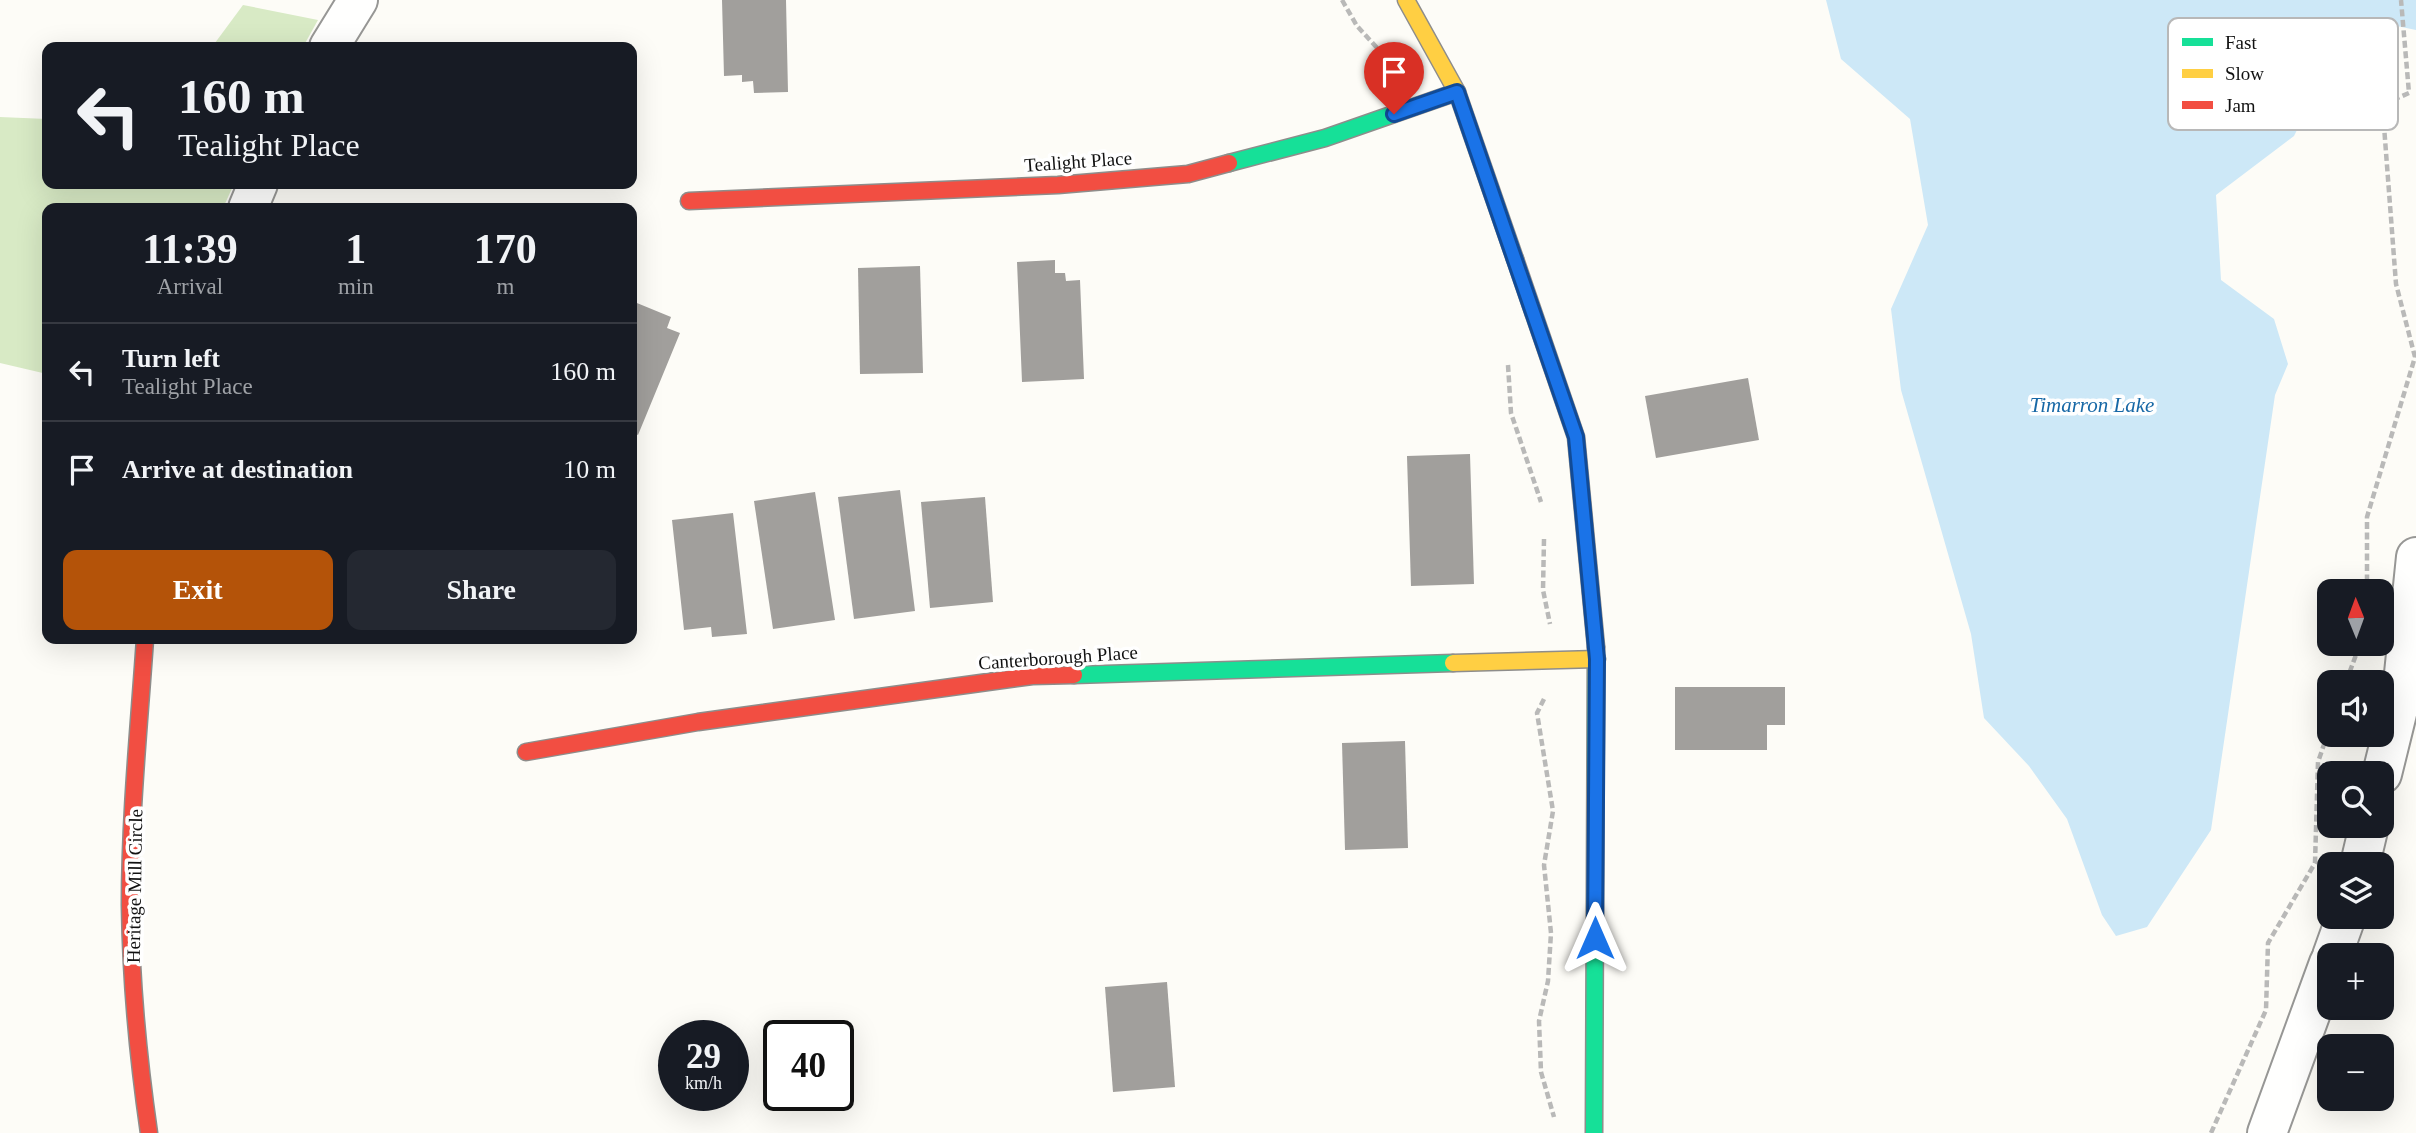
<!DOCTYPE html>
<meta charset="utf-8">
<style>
:root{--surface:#171b24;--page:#242831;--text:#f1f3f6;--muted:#9ea1a6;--line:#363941;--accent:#b45309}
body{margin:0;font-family:"Times New Roman",serif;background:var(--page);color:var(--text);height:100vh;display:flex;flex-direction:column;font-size:26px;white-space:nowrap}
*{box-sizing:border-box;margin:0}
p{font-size:23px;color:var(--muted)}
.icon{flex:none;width:38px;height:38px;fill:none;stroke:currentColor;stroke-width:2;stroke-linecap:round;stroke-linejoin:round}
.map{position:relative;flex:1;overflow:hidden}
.sheet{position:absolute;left:42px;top:203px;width:595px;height:441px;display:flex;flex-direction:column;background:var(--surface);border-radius:14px;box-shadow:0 7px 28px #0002}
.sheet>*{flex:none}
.hud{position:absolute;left:42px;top:42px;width:595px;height:147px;border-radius:14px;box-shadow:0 7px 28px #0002;background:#171b24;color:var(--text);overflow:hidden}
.needle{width:46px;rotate:359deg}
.tools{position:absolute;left:2317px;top:579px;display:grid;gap:14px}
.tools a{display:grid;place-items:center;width:77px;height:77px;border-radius:14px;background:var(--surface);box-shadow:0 7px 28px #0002;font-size:35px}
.speed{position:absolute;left:658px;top:1020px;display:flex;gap:14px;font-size:35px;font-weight:700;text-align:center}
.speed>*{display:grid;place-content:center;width:91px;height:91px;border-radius:50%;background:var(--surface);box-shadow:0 7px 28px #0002;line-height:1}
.speed small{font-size:18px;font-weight:400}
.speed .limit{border:4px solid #111;border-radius:10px;background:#fff;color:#111}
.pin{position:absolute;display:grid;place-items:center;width:60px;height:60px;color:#fff;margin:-72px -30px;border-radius:50% 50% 50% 0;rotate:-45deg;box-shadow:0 0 7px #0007}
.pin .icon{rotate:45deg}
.me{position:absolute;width:77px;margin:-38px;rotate:0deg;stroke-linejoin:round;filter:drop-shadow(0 0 5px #0008)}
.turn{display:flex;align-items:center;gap:24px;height:147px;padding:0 21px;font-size:32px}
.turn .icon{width:91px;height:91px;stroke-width:2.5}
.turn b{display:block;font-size:49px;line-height:60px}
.eta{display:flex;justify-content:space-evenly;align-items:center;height:119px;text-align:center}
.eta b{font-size:42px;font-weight:700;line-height:49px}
.primary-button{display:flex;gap:14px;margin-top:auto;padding:14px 21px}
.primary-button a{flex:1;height:80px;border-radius:14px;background:var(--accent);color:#fff;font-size:28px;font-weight:700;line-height:80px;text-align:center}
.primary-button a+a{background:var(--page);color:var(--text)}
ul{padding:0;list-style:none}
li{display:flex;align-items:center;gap:21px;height:98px;padding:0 21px;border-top:2px solid var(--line)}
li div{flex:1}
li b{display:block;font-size:26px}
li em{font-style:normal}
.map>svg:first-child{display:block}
.forest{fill:#d8eac5}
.water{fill:#cde8f7}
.building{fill:#a19f9c}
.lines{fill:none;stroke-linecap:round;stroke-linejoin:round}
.street-casing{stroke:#979795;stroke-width:42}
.fast-casing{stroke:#8e8d8b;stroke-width:19}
.slow-casing{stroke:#8e8d8b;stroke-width:19}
.jam-casing{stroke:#8e8d8b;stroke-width:19}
.path{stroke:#b9b9b8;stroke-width:4.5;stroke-dasharray:7 3.5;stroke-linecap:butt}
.street{stroke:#fffffe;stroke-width:38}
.fast{stroke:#16e098;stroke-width:16}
.slow{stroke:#ffcf43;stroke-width:16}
.jam{stroke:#f24e42;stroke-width:16}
.route-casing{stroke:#114b97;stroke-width:18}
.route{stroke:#1a73e8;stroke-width:12}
.labels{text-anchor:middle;stroke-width:7;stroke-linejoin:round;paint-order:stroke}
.street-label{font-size:19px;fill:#111;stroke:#fff}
.water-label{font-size:21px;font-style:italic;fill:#1768a6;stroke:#fff}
.key{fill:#fff;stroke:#b8b8b8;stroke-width:2}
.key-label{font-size:19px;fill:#111}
</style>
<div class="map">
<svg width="2416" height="1133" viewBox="0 0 2416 1133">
<rect width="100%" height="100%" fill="#fdfcf7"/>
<g class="forest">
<polygon points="243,5 318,20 303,47 212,47"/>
<polygon points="0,117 47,119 47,184 234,184 223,208 47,208 47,374 0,363"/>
</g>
<polygon class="water" points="1826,0 2416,0 2416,30 2387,24 2337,49 2294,136 2216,195 2221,280 2274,319 2288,364 2275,395 2211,830 2147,927 2116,936 2102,915 2067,819 2029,766 1984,718 1971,634 1901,390 1891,309 1928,225 1910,119 1841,59"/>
<g class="building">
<polygon points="722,0 786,0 788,92 754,93 753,81 742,82 742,75 724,76"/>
<polygon points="1055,260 1055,273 1065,273 1066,281 1080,280 1084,379 1022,382 1017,262"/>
<polygon points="920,266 923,373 860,374 858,268"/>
<polygon points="632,301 671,317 667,328 680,333 638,435 632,432"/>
<polygon points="1748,378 1759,440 1656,458 1645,396"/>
<polygon points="1470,454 1474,584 1411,586 1407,456"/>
<polygon points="900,490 915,611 854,619 838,497"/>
<polygon points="815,492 835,620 773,629 754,501"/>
<polygon points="985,497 993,602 930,608 921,502"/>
<polygon points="733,513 747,634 712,637 711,627 684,630 672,520"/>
<polygon points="1675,687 1785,687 1785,725 1767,725 1767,750 1675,750"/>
<polygon points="1405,741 1408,848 1345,850 1342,743"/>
<polygon points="1167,982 1175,1087 1113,1092 1105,987"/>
</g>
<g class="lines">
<g class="street-casing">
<g id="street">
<polyline points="329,47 358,0"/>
<polyline points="248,208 258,184"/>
<polyline points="2382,774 2402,693 2416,557"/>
<polyline points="2360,864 2369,826"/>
<polyline points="2332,956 2346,917"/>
<polyline points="2267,1133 2329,963"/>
</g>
</g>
<g class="fast-casing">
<g id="fast">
<polyline points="1229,163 1325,138 1457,92"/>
<polyline points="1074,675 1453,663"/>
<polyline points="1594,1133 1596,647"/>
</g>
</g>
<g class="slow-casing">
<g id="slow">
<polyline points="1406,0 1457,92 1515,259"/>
<polyline points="1453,663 1597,659"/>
</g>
</g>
<g class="jam-casing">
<g id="jam">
<polyline points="689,201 1058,185 1188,174 1229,163"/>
<polyline points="1515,259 1576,437 1596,647"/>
<path d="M145 639C139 727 130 816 130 905 131 982 138 1057 149 1133"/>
<polyline points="526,752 698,722 1032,676 1074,675"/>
</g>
</g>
<g class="path">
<polyline points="1342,0 1357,26 1400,73"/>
<polyline points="1508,365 1511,413 1541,502"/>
<polyline points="1544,539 1543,590 1550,624"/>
<polyline points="2367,592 2367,517 2415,357 2396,284 2384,126 2391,101 2409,93 2401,0"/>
<polyline points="2346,682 2360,644"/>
<polyline points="1544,699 1537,713 1553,811 1544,865 1551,933 1548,981 1539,1021 1541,1072 1554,1117"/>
<polyline points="2211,1133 2266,1010 2268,943 2315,863 2318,762 2329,730"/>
</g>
<use href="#street" class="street"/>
<use href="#fast" class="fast"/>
<use href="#slow" class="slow"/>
<use href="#jam" class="jam"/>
</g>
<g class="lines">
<g class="route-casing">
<polyline id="route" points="1394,114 1457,92 1576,437 1597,659 1595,938"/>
</g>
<use href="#route" class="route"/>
</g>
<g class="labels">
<g class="street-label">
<text transform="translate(1078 161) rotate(-4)" y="7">Tealight Place</text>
<text transform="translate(1058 657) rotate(-4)" y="7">Canterborough Place</text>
<text transform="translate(134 886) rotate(-89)" y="7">Heritage Mill Circle</text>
</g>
<g class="water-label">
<text x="2092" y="412">Timarron Lake</text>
</g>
</g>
<rect x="2168" y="18" width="230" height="112" rx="10" class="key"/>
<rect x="2182" y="38" width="31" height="8" fill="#16e098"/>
<rect x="2182" y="69" width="31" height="9" fill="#ffcf43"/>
<rect x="2182" y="101" width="31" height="8" fill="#f24e42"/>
<g class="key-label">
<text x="2225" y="49">Fast</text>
<text x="2225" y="80">Slow</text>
<text x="2225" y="112">Jam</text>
</g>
</svg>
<div class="tools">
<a><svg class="needle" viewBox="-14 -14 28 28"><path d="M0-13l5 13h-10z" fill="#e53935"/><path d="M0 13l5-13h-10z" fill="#9ea1a6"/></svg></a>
<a><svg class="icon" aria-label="sound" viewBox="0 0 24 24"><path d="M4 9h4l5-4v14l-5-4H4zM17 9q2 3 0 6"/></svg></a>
<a><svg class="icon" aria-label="search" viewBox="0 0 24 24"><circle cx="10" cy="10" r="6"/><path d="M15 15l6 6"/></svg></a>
<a><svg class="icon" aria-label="layers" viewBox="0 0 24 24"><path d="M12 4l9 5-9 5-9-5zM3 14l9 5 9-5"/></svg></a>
<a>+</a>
<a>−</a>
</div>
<div class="speed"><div>29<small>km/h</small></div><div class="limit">40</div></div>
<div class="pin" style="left:1394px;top:114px;background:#d93025"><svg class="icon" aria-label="arrive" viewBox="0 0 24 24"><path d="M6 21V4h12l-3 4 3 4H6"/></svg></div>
<svg class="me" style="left:1595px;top:938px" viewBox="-20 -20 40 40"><path d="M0-17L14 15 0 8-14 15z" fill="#1a73e8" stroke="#fff" stroke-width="4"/></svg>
<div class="hud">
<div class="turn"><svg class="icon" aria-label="left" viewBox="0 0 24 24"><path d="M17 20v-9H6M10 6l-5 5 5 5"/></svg><div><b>160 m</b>Tealight Place</div></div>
</div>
<section class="sheet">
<div class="eta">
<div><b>11:39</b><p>Arrival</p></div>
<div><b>1</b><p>min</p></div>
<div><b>170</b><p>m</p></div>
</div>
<ul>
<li><svg class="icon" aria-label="left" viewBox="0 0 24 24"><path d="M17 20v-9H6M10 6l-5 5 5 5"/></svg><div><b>Turn left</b><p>Tealight Place</p></div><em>160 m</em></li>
<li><svg class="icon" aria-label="arrive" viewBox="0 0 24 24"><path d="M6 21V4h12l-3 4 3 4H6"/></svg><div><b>Arrive at destination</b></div><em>10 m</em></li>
</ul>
<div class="primary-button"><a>Exit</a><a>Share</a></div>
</section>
</div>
